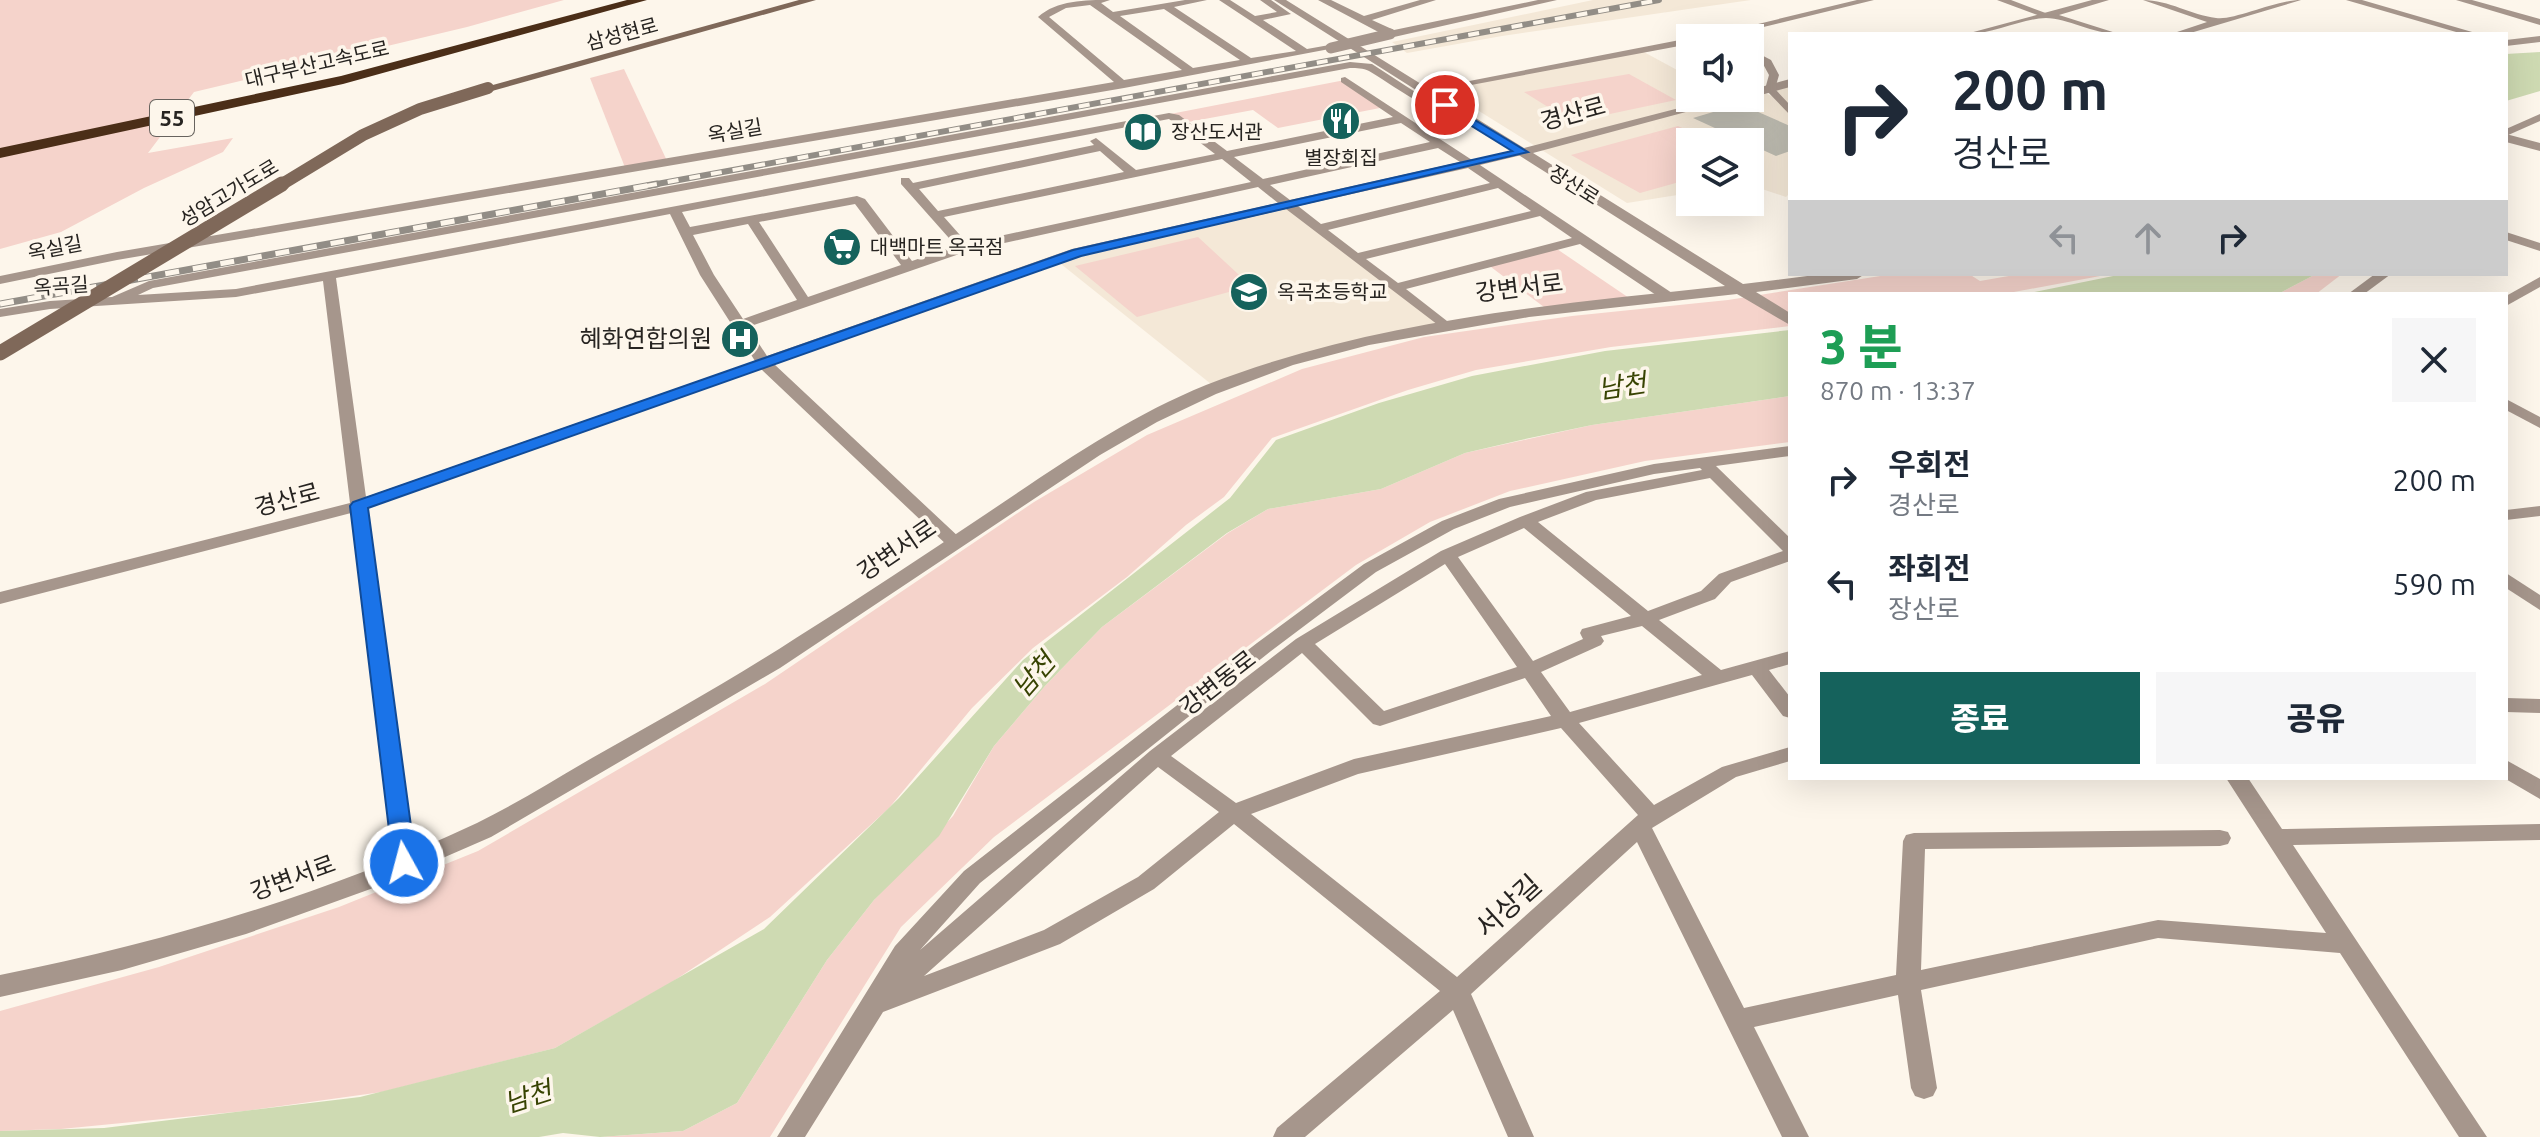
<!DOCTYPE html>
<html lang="ko">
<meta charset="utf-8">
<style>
:root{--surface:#fff;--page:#f6f6f7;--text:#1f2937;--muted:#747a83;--accent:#15625c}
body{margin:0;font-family:Ubuntu,"Noto Sans KR",sans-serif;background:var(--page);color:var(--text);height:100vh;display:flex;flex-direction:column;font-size:30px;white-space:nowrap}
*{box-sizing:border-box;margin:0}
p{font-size:26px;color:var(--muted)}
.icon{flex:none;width:44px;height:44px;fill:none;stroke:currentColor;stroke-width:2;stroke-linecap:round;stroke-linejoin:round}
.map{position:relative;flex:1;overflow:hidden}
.panel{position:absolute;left:1788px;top:292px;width:720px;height:488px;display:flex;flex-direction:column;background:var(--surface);border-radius:0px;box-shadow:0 8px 32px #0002}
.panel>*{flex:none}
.guide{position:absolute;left:1788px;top:32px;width:720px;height:244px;border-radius:0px;box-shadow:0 8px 32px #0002;background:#fff;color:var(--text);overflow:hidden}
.buttons{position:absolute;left:1676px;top:24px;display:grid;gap:16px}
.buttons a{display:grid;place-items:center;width:88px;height:88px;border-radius:0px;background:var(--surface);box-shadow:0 8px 32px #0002;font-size:40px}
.pin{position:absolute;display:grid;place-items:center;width:68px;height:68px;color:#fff;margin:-34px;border:4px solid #fff;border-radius:50%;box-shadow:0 2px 8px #0007}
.me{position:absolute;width:88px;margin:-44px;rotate:353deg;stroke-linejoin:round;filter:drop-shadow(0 0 6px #0008)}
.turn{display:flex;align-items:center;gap:28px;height:168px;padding:0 32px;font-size:36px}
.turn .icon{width:104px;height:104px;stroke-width:2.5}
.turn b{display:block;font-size:56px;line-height:68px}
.lanes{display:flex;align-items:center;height:76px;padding:0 32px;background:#0003;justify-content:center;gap:40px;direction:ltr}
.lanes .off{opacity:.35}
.round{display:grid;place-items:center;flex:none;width:84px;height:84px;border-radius:0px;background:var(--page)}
.overview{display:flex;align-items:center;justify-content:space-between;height:136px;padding:0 32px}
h1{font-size:48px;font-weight:800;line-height:60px;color:#1e9e55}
.cta{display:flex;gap:16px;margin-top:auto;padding:16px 32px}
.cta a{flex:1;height:92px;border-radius:0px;background:var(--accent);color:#fff;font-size:32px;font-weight:800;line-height:92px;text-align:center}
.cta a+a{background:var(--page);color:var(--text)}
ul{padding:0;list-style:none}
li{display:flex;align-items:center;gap:24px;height:104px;padding:0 32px}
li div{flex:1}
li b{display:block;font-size:30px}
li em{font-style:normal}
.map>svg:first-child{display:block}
.built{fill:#f4e8d7}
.green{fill:#f5d3cb}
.water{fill:#cedab2}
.building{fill:#bebcb1}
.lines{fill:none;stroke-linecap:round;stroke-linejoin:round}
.minor{fill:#a6968c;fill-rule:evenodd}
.tertiary{fill:#a6968c;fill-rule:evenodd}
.secondary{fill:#7f6859;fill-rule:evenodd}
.motorway{fill:#4b2e18;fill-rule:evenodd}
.rail-far1-casing{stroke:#928d86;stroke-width:6}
.rail-casing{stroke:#928d86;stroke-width:7}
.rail-far1{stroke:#fdf6eb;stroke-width:4;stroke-dasharray:11;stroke-linecap:butt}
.rail{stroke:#fdf6eb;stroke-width:5;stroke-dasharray:14;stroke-linecap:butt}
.minor-bridge{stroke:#a6968c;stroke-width:11}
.secondary-bridge-far1{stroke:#7f6859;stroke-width:12}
.secondary-bridge{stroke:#7f6859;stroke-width:15}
.route{fill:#1a73e8;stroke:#114b97;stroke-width:2}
.labels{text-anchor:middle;stroke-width:7;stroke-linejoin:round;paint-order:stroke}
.far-street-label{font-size:20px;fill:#272421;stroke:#fdf6eb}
.far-poi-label{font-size:20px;fill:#272421;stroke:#fdf6eb;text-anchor:start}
.shield{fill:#fdf6eb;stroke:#67635e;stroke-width:2}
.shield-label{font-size:22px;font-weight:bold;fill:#272421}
.street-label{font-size:24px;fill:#272421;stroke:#fdf6eb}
.poi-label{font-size:24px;fill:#272421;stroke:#fdf6eb;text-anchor:end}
.water-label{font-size:26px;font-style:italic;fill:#374302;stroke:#fdf6eb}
.near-street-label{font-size:28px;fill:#272421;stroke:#fdf6eb}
</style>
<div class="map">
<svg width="2540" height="1137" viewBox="0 0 2540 1137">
<rect width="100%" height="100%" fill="#fdf6eb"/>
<g class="built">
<polygon points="1593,0 1751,0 1502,36 1407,53 1392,42"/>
<polygon points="1642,51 1690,77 1690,98 1750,98 1760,91 1774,97 1770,89 1790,83 1790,193 1786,197 1750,185 1750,142 1690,142 1690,193 1627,203 1442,88"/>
<polygon points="1290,206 1442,324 1310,355 1216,388 1056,260"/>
</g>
<g class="green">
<polygon points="0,0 564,0 467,27 194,92 148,153 233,138 223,152 144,188 61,232 0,249"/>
<polygon points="624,69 668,163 626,170 590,78"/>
<polygon points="1629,74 1676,100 1572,122 1524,92"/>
<polygon points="1345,80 1385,107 1278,128 1253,110 1183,123 1160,116"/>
<polygon points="1678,126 1711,142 1690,142 1690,179 1640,193 1571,155"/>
<polygon points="1198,237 1251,286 1137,317 1075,266"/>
<polygon points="1554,247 1635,302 1548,310 1487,264"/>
<polygon points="1893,274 1969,274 1980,281 2020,274 2111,274 2003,294 1790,294 1790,326 1611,347 1476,370 1408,390 1272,438 1224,497 1186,525 1127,577 1033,648 972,708 889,808 770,917 672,982 555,1048 382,1092 245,1111 61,1129 0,1131 0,1011 159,967 339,907 478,851 765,684 1034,502 1147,435 1302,369 1424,337 1572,316 1728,300"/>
<polygon points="2316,274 2342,274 2316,294 2278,294"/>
<polygon points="1790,396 1790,442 1645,461 1510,491 1430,522 1356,565 994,837 901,927 770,1137 600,1137 683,1131 737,1103 827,960 874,900 953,816 994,746 1045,686 1102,627 1228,533 1268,509 1381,489 1465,453 1592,425"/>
</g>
<g class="water">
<polygon points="2540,52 2540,91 2506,101 2506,54"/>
<polygon points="2123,274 2316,274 2278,294 2024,294"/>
<polygon points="1790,330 1790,396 1592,425 1521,440 1465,453 1381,489 1268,509 1227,533 1102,627 1045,686 994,746 939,836 874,900 827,960 737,1103 683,1131 600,1137 563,1133 539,1137 0,1137 0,1131 104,1128 360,1097 555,1048 764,929 899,798 1023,660 1230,498 1276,440 1379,403 1472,376 1605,351"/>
</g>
<polygon class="building" points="1740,104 1790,126 1790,151 1776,156 1693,118"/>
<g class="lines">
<g class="minor">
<path d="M1110 0 1101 3 1113 12 1185 0H1207L1174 7 1251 58 1296 51 1219 0H1230L1255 16 1277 12 1260 0H1271L1291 14 1263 20 1307 49 1335 44 1340 47 1124 88 117 260 0 284V276L117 252 1114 82 1038 17C1057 0 1085 0 1110 0ZM1090 5 1182 70 1124 80 1049 17 1066 8ZM1164 9 1240 60 1193 68 1120 16Z"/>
<polygon points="1318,0 1331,0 1364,16 1420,0 1436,0 1372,20 1394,30 1538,0 1557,0 1394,37 1386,36"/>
<polygon points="1857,0 1874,0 1718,38 1700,38"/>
<polygon points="1997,0 2011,0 2051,15 2043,17"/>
<path d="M2143 0C2169 0 2191 15 2216 18 2234 21 2275 0 2301 0L2187 34H2171L2207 22Z"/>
<polygon points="2346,0 2362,0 2479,34 2463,34"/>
<polygon points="2456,0 2472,0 2540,19 2540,25"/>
<polygon points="1690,38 1690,44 1423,94 1418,91"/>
<polygon points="1750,49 1771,60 1779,75 1775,89 1790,105 1790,115 1765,89 1769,75 1763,64 1750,56"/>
<path d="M1350 62 1372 64 1426 99 1473 119C1453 131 1389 82 1369 71 1363 68 1357 68 1350 68L153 288 138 295 236 289 1169 113 1179 115 1227 151 1393 117 1341 82V78L1345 77 1472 160 1526 150V154L1480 165 1675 295V301H1665L1580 244 1406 289 1447 321V327L1442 328 1286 209 1081 255 774 364 961 539 964 543 961 547H949L761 369 367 508 415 863 412 869 404 872 396 869 393 863 351 513 0 604V592L350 503 323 281 236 297 50 309 0 317V309L50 301 112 297 149 281ZM1169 119 1215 154 1136 170 1096 138 1090 141 1094 145 913 183 909 178H901V184L956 246 912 261 865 199 857 196 690 227 682 212ZM1401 123 1430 142 1263 179 1234 157ZM1438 148 1460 162 1290 200 1270 185ZM1100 151 1124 172 938 211 919 189ZM1222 159 1251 182 967 243 944 217ZM1468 168 1490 183 1321 224 1298 206ZM1258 187 1278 203 1072 249 767 356 748 327 968 251ZM1498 188 1531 211 1358 253 1328 230ZM855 204 901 265 808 297 759 222ZM670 214 700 275 755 361 366 497 336 278ZM1540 216 1572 238 1398 283 1366 259ZM748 224 797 300 743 319 714 275 693 235Z"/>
<polygon points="2540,114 2540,121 2506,136 2506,129"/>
<polygon points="2506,232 2540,243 2540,251 2506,240"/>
<polygon points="2375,274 2391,274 2364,294 2348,294"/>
<polygon points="2540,277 2540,287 2506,306 2506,296"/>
<polygon points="2506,399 2540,417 2540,428 2506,410"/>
<path d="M1790 446V456L1716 466 1790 538V561L1731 582 1715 599 1659 620 1721 670 1790 651V664L1769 670 1790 697V718L1783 716 1752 675 1579 723 1654 805 1722 767 1790 747V761L1736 777 1652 828 1744 1008 1896 975 1903 841 1906 835 1914 833 2220 830 2228 832 2231 838 2228 844 2220 846 1925 849 1921 970 2158 920 2326 933 2226 778H2248L2282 829 2540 824V840L2293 845 2487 1137H2459L2340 953 2158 938 1921 990 1937 1088 1933 1096 1924 1099 1915 1096 1911 1088 1898 995 1754 1027 1809 1137H1782L1637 842 1471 994 1534 1137H1508L1453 1010 1305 1137H1273L1277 1128 1440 991 1234 824 1154 889 1060 944 883 1012 805 1137H777L895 946 964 871 1257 643 1364 564 1442 521 1499 499 1654 464ZM1700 468 1702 470 1586 492 1520 517 1441 551 1296 639 1150 751 920 950 980 883 1271 651 1376 572 1454 529 1510 507 1654 474ZM1710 478 1783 551 1719 574 1701 591 1648 611 1538 522 1596 500ZM1524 528 1631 616 1582 629 1580 633 1583 639 1533 661 1458 557ZM1445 564 1517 667 1384 711 1315 644ZM1642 626 1702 675 1570 712 1541 672 1601 645 1604 641 1601 636ZM1302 653 1373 724 1380 726 1525 678 1551 716 1354 759 1236 803 1171 756ZM1561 728 1638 815 1457 977 1251 814 1358 774ZM1158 767 1219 812 1138 877 1044 930 924 976Z"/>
<polygon points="2540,506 2540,516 2506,520 2506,510"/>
<polygon points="2506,573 2540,595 2540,610 2506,588"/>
<polygon points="2506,698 2540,699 2540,713 2506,712"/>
</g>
<g class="tertiary">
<path d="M1274 0H1286L1524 148 1718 98H1738L1533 153 1743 284 1823 274H1865L1857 279 1756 292 1790 313V325L1737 294 1529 317 1369 345 1293 365 1216 394 1157 422 1100 455 780 668 491 837 376 887 246 934 122 970 0 997V975C164 942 325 895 477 823 516 804 554 780 592 758 661 719 730 681 796 638 860 598 923 556 986 514 1056 467 1127 417 1206 385 1373 320 1549 305 1725 286Z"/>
<path d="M2092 0H2109L2059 15 2119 34C2093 34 2067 18 2046 18 2020 19 1995 34 1966 34Z"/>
<polygon points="2540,36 2540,42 2506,46 2506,40"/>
<polygon points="1790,79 1790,87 1750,98 1750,90"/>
<polygon points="2506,134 2540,143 2540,151 2506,142"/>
<polygon points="2506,760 2540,779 2540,799 2504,778"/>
</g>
<polygon class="secondary" points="799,0 816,0 492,91 482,88"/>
<polygon class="motorway" points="627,0 647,0 343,84 0,158 0,148 341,76"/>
<g class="rail-far1-casing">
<polyline id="rail-far1" points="646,186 1659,0"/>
</g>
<g class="rail-casing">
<polyline id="rail" points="0,304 657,184"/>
</g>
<use href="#rail-far1" class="rail-far1"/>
<use href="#rail" class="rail"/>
<polyline class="minor-bridge" points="1331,48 1390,34"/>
<polyline class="secondary-bridge-far1" points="279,186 363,135 420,109 488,88"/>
<polyline class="secondary-bridge" points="0,353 282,184"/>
</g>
<polygon class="route" points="1445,102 1528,152 1081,256 368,508 416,863 412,869 404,872 396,869 393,863 350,506 353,502 1073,250 1512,151 1441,107 1440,105"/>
<defs>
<g id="restaurant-disc" transform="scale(2)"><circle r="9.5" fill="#15625c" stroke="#fdf6eb"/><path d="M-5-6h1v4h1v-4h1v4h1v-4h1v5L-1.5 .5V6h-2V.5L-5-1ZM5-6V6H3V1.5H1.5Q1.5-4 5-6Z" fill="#fff"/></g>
<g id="library-disc" transform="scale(2)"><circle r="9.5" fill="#15625c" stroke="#fdf6eb"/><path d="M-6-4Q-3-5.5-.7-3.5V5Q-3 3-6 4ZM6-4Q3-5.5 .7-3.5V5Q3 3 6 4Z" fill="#fff"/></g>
<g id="supermarket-disc" transform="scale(2)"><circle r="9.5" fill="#15625c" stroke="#fdf6eb"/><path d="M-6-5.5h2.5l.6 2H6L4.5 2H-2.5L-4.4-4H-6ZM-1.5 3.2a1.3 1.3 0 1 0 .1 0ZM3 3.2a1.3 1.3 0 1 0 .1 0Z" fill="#fff"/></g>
<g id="school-disc" transform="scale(2)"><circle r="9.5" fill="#15625c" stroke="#fdf6eb"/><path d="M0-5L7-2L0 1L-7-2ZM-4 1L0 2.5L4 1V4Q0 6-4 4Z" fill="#fff"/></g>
<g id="hospital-disc" transform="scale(2)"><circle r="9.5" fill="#15625c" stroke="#fdf6eb"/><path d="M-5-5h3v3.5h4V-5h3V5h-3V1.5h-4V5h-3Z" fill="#fff"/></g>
</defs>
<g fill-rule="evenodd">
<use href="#restaurant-disc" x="1341" y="121"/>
<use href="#library-disc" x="1143" y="132"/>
<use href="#supermarket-disc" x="842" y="247"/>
<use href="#school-disc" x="1249" y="292"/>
<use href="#hospital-disc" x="740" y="339"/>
</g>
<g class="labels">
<g class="far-street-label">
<text transform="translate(622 34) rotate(-15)" y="7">삼성현로</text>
<text transform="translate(317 64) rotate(-13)" y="7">대구부산고속도로</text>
<text transform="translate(735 131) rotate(-10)" y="7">옥실길</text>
<text transform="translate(1574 185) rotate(32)" y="7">장산로</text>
<text transform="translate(229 193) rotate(-31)" y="7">성암고가도로</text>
<text transform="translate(55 248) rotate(-11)" y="7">옥실길</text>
<text transform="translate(61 286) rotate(-4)" y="7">옥곡길</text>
</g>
<g class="far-poi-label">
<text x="1171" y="139">장산도서관</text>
<text x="1341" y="165" text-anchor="middle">별장회집</text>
<text x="870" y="254">대백마트 옥곡점</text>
<text x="1277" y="299">옥곡초등학교</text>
</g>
<rect class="shield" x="150" y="100" width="44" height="36" rx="6"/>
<g class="shield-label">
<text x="172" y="126">55</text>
</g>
<g class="street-label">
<text transform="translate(1573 114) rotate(-15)" y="8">경산로</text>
<text transform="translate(1519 288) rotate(-7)" y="8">강변서로</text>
<text transform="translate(287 500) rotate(-15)" y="8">경산로</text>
<text transform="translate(897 550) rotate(-34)" y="8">강변서로</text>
<text transform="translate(1218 683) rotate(-38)" y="8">강변동로</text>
<text transform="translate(293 878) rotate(-20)" y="8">강변서로</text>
</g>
<g class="poi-label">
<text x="712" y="347">혜화연합의원</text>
</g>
<g class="water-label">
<text transform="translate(1622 386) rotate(-9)" y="9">남천</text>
<text transform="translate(1034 675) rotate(-49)" y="9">남천</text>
<text transform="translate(528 1097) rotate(-18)" y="9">남천</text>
</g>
<g class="near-street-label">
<text transform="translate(1508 906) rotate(-42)" y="10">서상길</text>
</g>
</g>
</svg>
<div class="buttons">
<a><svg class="icon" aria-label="sound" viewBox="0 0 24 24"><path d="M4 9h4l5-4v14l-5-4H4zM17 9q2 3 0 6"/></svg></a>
<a><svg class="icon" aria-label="layers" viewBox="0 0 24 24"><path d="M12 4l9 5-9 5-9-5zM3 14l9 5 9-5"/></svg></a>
</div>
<div class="pin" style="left:1445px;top:105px;background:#d93025"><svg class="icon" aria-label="arrive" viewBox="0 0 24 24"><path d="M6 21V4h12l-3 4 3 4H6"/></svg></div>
<svg class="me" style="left:404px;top:863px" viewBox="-20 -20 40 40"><circle r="17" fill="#1a73e8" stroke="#fff" stroke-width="3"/><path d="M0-11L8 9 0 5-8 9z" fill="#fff"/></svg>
<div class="guide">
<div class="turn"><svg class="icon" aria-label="right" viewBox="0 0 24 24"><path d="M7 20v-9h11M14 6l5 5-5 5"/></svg><div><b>200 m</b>경산로</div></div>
<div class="lanes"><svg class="icon off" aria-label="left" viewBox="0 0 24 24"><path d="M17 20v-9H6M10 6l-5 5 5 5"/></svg><svg class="icon off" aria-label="ahead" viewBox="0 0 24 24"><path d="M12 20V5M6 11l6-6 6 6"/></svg><svg class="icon" aria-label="right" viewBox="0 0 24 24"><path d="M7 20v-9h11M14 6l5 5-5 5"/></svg></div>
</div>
<section class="panel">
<div class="overview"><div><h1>3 분</h1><p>870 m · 13:37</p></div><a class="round"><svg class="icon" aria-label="close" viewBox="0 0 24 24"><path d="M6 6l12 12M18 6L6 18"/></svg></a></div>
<ul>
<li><svg class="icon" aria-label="right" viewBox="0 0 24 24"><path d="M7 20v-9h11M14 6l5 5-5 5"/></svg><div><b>우회전</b><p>경산로</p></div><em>200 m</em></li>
<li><svg class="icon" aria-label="left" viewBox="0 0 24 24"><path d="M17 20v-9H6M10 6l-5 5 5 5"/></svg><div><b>좌회전</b><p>장산로</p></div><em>590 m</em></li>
</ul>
<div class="cta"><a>종료</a><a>공유</a></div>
</section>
</div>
